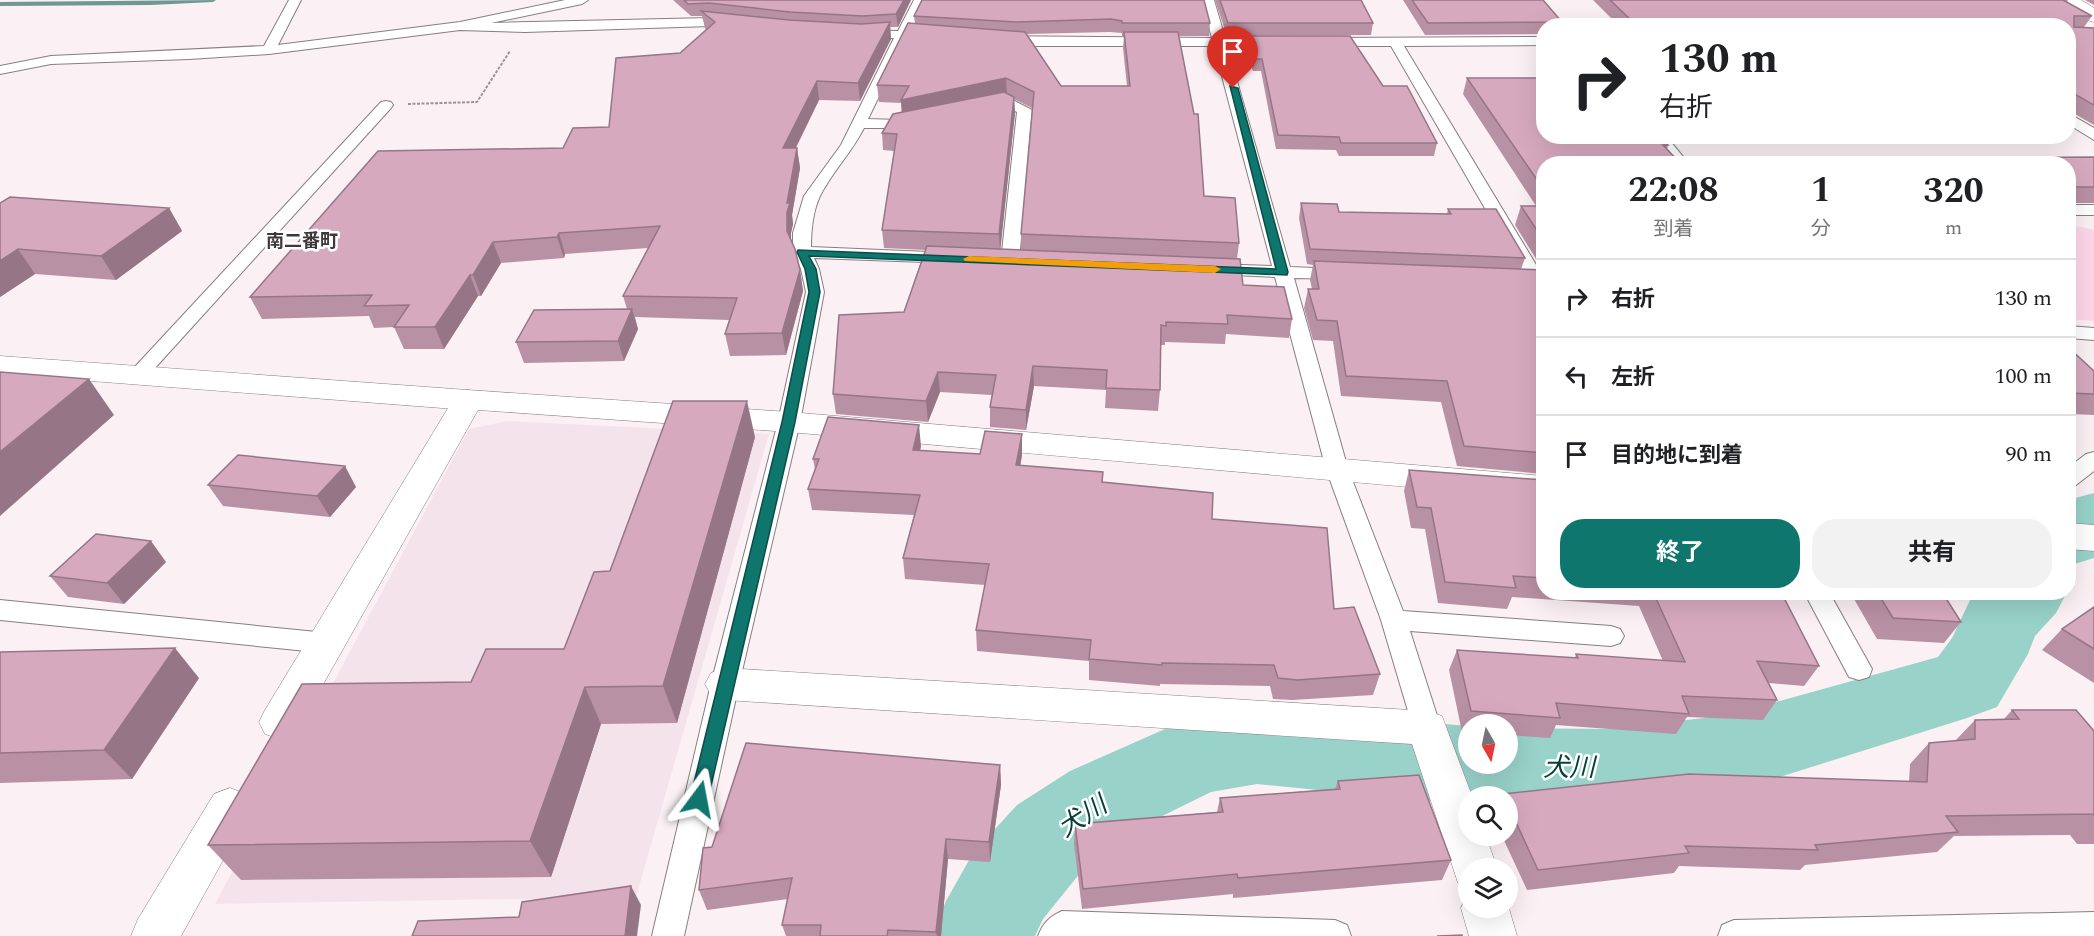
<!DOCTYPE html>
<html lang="ja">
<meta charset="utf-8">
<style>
:root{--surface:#fff;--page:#f2f2f2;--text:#202124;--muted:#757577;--line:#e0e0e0;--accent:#0f766e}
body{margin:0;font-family:Spectral,"Noto Sans JP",serif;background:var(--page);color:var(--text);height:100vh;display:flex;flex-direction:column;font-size:22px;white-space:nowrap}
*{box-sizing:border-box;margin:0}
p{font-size:20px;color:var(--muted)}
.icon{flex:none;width:33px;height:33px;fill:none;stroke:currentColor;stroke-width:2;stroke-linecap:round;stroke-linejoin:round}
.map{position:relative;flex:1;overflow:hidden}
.side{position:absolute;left:1536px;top:156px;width:540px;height:444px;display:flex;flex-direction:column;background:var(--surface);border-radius:24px;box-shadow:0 6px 24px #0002}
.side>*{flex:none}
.hud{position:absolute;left:1536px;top:18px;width:540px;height:126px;border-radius:24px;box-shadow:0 6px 24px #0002;background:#fff;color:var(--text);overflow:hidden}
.needle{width:39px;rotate:171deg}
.tools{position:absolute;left:1458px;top:714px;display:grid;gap:12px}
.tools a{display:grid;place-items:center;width:60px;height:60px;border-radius:50%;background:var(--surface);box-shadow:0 6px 24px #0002;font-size:30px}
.pin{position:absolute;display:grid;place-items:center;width:51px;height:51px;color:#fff;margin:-62px -26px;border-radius:50% 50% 50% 0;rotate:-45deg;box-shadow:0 0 6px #0007}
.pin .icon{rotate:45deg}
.me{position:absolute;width:66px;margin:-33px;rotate:13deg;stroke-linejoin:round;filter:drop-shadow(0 0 4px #0008)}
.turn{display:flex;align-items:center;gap:21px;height:126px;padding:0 24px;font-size:27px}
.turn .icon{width:78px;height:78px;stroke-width:2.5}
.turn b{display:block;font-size:42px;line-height:51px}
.eta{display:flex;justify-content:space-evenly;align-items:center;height:102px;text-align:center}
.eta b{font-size:36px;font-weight:700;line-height:42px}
.button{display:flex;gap:12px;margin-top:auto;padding:12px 24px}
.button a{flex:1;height:69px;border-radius:24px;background:var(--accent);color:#fff;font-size:24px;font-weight:700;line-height:69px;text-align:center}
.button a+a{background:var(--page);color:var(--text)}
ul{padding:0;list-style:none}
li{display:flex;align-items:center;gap:18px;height:78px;padding:0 24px;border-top:2px solid var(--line)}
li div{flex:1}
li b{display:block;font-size:22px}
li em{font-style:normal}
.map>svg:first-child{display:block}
.built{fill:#f5e3eb}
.green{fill:#fdd7e8}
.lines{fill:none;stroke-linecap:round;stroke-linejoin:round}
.stream{fill:#709892;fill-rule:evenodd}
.river{fill:#98d2c9;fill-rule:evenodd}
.lane-casing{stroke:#867e82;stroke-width:2}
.street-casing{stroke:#867e82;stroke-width:1}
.secondary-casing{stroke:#867e82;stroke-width:1}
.path{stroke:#9b9497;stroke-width:2;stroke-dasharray:3 1.5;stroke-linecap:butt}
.lane{fill:#fff;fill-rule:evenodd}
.street{fill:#fff;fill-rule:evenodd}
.secondary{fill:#fff;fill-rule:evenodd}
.wall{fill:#b991a4;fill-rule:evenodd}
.shaded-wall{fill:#967686}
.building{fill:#d7a9bf;stroke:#967686;stroke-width:1.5}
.route{fill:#0f766e;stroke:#0a4d48;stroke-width:1.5}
.slow{fill:#f59e0b}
.labels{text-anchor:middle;stroke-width:5;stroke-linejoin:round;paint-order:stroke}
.far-neighbourhood-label{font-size:18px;font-weight:bold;fill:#3f383b;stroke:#fff}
.near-water-label{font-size:26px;font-style:italic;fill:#073e38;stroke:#fff}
</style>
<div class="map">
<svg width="2094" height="936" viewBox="0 0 2094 936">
<rect width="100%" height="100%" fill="#fbf1f5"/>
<polygon class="built" points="507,421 769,434 636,897 215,904 469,429"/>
<polygon class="green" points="2068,224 2094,230 2094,321 2069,319"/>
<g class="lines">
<polygon class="stream" points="216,0 213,2 151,5 0,6 0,2"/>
<g class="river">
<polygon points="2094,493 2094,558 2068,566 2068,500"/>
<polygon points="1977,592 2067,592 2056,613 2035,636 2028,654 1997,707 1967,718 1729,793 1611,807 1508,807 1508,796 1468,796 1468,805 1257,784 1211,792 1136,829 1085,867 1043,919 1035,936 931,936 946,901 973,853 1017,805 1070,771 1165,729 1197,717 1257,708 1468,726 1468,764 1508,764 1508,728 1611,729 1729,715 1938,657 1952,638 1971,598"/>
</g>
<g class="lane-casing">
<g id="lane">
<polygon points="289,0 301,0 278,45 460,22 565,0 588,0 582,4 491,23 711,18 734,21 740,25 734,29 711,26 525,32 460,30 269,54 189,59 51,64 0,74 0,66 51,56 264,46"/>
<path d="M914 0H926L911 31H932L938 35 932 39H907L868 119 899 120 915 116 922 120 920 123 899 128H864C852 152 832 172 820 196 813 211 811 231 811 247L953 253 959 254 962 258 959 262 953 263 814 258 819 269 824 292 800 422 739 684 684 936H652L711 684 778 422 806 292 801 269 793 252V233L804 196 841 145 894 38H860L854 34 860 30 898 31Z"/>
<polygon points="1202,0 1214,0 1225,38 1277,38 1284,42 1277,46 1227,46 1290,267 1340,269 1346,270 1349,274 1346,278 1340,279 1294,278 1348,469 1403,611 1611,626 1620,629 1624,636 1620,643 1611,646 1410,631 1441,728 1437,736 1427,740 1417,736 1413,728 1381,620 1326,469 1275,277 1211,274 1205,273 1202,269 1205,265 1211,264 1272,266 1214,46 1030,46 1001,44 994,40 1001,36 1212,38"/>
<polygon points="1544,37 1544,45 1404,46 1544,278 1542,285 1530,285 1527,281 1391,46 1325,46 1318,42 1325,38"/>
<polygon points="1007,97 1032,110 1019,261 1016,265 1004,265 1001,261 1017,112 1005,106 986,109 979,105 981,102"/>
<polygon points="386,101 391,102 393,105 391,108 145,379 138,381 131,379 128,375 131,371 381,102"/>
<polygon points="2068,113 2094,128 2094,140 2068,124"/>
<polygon points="1651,136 1666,136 1689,164 1672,164"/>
<rect x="2068" y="205" width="26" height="10"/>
<polygon points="2068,326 2094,328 2094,340 2068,338"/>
<polygon points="2094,452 2094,471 2076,485 2068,488 2068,468 2086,454"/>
<polygon points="1804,592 1829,592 1872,669 1869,677 1859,680 1849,677"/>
<polygon points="0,600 327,633 336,636 340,643 336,650 327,653 0,620"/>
<path d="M1062 911 1335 920 1347 925 1351 936H1038C1043 923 1049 917 1062 911Z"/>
<polygon points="2094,912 2094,936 1718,936 1722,925 1734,920"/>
</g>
</g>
<g class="street-casing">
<g id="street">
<polygon points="0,356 468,390 479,393 483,400 479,407 468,410 0,374"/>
<polygon points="725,668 1427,711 1442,716 1472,796 1468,796 1468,836 1486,836 1497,868 1468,868 1468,887 1458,883 1412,744 725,700 711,695 705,684 711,673"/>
<polygon points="1468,892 1468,908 1508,908 1508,905 1517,936 1469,936 1461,908"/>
</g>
</g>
<g class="secondary-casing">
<g id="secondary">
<polygon points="2059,0 2081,0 2094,8 2094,22 2087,20"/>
<polygon points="468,390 789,412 1544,476 1544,499 789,432 478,410 295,734 280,739 265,734 259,722 265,710 453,400 457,393"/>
<polygon points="2068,523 2094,525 2094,551 2068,549"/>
<polygon points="230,788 246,794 252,808 181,936 131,936 138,919 214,794"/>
</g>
</g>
<polyline class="path" points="408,104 477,102 510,51"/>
<use href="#lane" class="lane"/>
<use href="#street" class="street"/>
<use href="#secondary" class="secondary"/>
</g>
<g class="wall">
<polygon points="673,0 911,0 898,27 890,27 891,39 860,101 819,100 796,148 797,148 800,168 792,215 793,224 791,233 791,239 800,270 803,291 786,355 730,356 725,334 729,320 635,317 638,329 624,361 524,363 516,342 627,309 623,296 648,248 565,254 564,258 501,263 481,296 478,296 444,349 404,349 394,327 374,328 369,316 262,319 250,297 609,127 680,53 706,30 705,28 702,16 691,16"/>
<path d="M922 0 1210 23 1209 36H1179L1204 196 1239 243 1237 259 1243 285 1292 319 1289 338 1226 334 1225 344 1165 342V345H1161L1160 390 1158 411 1105 408 1106 390 1034 386 1026 430 990 427V407L992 395 940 392 928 422 836 414 833 394 904 312 925 250 884 248 882 230 894 151 883 150 882 133 902 112 901 103 879 102 877 85 915 24 914 16ZM1110 32 1122 33V36H1124L1123 48 1127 86H1061L1027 34ZM1014 99 1032 108 1021 234V250L1000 249 1015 113Z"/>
<polygon points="1215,0 1361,0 1373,23 1371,35 1227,36"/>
<polygon points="1403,0 1543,0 1562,22 1561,26 1544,26 1544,34 1425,35"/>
<polygon points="1593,0 2068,0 2067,2 2092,16 2084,27 2094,28 2094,125 2068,110 2068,26 1619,26"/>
<polygon points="2085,0 2094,0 2094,5"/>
<polygon points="1246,36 1383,86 1437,143 1434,156 1339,156 1336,150 1276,149 1261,71 1253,71 1244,48"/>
<polygon points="1467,78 1668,145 1667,149 1544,164 1544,474 1457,466 1441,402 1341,396 1333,341 1313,340 1304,308 1308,289 1312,289 1310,280 1313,265 1307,264 1299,218 1301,203 1339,212 1447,214 1448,209 1525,258 1521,269 1543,270 1515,225 1521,206 1536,206 1463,94"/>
<polygon points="2094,157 2094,203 2068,203 2068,164 1952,164 1955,158"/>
<polygon points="0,203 169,208 182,231 116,280 35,274 0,297"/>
<polygon points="2068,347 2094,371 2094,415 2068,414"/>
<polygon points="755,437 677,723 601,724 551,877 241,880 208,845 471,682 564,649 610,571"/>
<polygon points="921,446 920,451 980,454 1022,455 1020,466 1103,472 1103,482 1212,519 1334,609 1380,674 1373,695 1292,700 1273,699 1270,686 1160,684 1160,686 1089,680 1089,661 977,651 976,630 985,585 905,579 903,558 914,515 812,510 808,489 815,469 813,459"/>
<polygon points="1409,470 1544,480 1544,592 1781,592 1819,666 1804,686 1769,683 1777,700 1763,720 1687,717 1676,734 1556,725 1550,738 1508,735 1508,724 1468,724 1468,732 1462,732 1449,670 1457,650 1575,658 1576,654 1663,661 1639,606 1512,597 1507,609 1438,603 1425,529 1411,528 1404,491"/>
<polygon points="208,485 356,487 330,517 223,506"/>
<polygon points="166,562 124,604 68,597 50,576"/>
<polygon points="1850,592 1942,592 1961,622 1944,643 1877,639"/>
<polygon points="2094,607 2094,683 2042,650 2062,629"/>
<polygon points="0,652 199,678 132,779 0,783"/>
<polygon points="2012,710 2094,731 2094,844 2077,844 2070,835 1954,836 1937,852 1805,865 1800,870 1679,866 1674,873 1527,890 1502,836 1508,836 1508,796 1501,796 1502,794 1909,782 1910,764 1929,743 1955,741 1975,720 2004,719"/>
<polygon points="1000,765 1001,785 990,862 948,859 941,936 786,936 782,925 788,899 707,910 699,890 712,847"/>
<polygon points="1338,781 1451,860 1442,880 1233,898 1233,894 1082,909 1074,844 1075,824 1217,812 1220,798 1335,789"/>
</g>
<g class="shaded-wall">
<polygon points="904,0 911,0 898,27 896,14"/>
<polygon points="890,22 891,39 860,101 858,83"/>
<polygon points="1006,78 1007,95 902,117 901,100"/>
<polygon points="817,81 819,100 786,167 783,148"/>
<polygon points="1014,97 1015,113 1000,253 999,234"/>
<polygon points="797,148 800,168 792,215 793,224 791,233 791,252 787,231 787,203"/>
<polygon points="169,208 182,231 116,280 101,256"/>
<polygon points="559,233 565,254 564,258 557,237"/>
<polygon points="493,242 501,263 481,296 473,275"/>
<polygon points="18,249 35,274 0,297 0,261"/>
<polygon points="800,270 803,291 786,355 782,333"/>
<polygon points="470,275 478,296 444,349 435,327"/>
<polygon points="632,309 638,329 624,361 618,341"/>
<polygon points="1033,366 1034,386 1026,430 1026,410"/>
<polygon points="938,372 940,392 928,422 926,401"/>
<polygon points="89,379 114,415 0,516 0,452"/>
<polygon points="747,401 755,437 677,723 663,686"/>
<polygon points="919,425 921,446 915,471 913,450"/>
<polygon points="1022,434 1022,455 1017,486 1016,465"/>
<polygon points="345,466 356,487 330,517 317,496"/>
<polygon points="151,541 166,562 124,604 107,583"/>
<polygon points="175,648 199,678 132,779 104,750"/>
<polygon points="585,687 601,724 551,877 530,841"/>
<polygon points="1000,765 1001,785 990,862 989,842"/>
<polygon points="946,839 948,859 941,936 937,936 936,932"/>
<polygon points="631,886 641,905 637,936 625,936"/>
</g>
<g class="building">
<polygon points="684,0 904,0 896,14 862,16 790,12 709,3 688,4"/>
<polygon points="922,0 1204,0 1210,23 1122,23 1122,21 1111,19 1016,22 914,16"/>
<polygon points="1220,0 1361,0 1373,23 1228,23"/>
<polygon points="1412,0 1543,0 1562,22 1428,23"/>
<polygon points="1610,0 2063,0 2092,16 2074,16 2074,27 2094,28 2094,105 2071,92 2068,92 2068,26 1696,26 1689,20 1632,21"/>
<polygon points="701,11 789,20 861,24 890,22 858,83 817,81 783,148 797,148 787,203 790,203 787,212 787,231 795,249 800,270 782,333 725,334 737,298 623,296 660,226 559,233 557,237 493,242 473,275 470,275 435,327 394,327 409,305 364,306 372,295 250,297 378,151 563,148 573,128 609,127 616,58 680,53 715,22"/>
<polygon points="908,23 1025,32 1061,86 1130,86 1124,32 1178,32 1194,114 1198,114 1204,196 1235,198 1239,243 1021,234 1034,92 1006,78 901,100 909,86 877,85"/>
<polygon points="1246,36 1350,36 1383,86 1407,86 1437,143 1341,143 1339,137 1278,135 1262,59 1254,59"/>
<polygon points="1467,78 1544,78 1544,136 1661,136 1668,145 1663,145 1681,164 1544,164 1544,190"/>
<polygon points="1004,92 1014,97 999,234 882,230 897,134 882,133 893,114"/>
<polygon points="2094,157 2094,187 2068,187 2068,164 1955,164 1955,158"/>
<polygon points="10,197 169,208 101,256 18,249 0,261 0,203"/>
<polygon points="1301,203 1337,204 1339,212 1451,214 1448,209 1496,209 1525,258 1310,249"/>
<polygon points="1521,206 1544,206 1544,241"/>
<polygon points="927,246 1240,259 1243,285 1284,287 1292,319 1227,315 1228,324 1166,322 1166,326 1161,325 1160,390 1106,388 1107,370 1033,366 1026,410 990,407 996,375 938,372 926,401 833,394 839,315 904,312"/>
<polygon points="1314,261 1544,270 1544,453 1464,446 1447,381 1346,376 1337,321 1317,320 1308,289 1319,289"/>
<polygon points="632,309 618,341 516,342 534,310"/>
<polygon points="2068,347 2094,371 2094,394 2068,393"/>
<polygon points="0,372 89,379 0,452"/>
<polygon points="673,401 747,401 663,686 585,687 530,841 208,845 302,684 471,682 486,649 564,649 594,572 610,571"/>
<polygon points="828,417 919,425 913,450 980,454 985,431 1022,434 1016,465 1103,472 1102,482 1213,493 1212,519 1327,528 1334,609 1354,607 1380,674 1297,680 1278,678 1274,665 1162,663 1162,665 1089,659 1091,640 976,630 989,564 903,558 920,495 808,489 819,459 813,459"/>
<polygon points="238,455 345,466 317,496 208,485"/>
<polygon points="1409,470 1544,480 1544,578 1513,576 1516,588 1445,582 1431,508 1417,507"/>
<polygon points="96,534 151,541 107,583 50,576"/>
<polygon points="1653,592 1781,592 1819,666 1757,661 1777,700 1682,696 1689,714 1556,703 1560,718 1471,711 1457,650 1578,658 1576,654 1685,662"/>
<polygon points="1877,592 1942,592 1961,622 1893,618"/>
<polygon points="2094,607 2094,649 2062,629"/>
<polygon points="175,648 104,750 0,753 0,652"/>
<polygon points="2012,710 2076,710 2094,731 2094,815 2093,814 1946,816 1958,832 1815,845 1818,850 1685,846 1689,853 1538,870 1508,805 1508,796 1504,796 1502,794 1689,774 1927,782 1929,743 1975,739 1975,720 2019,719"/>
<polygon points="746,743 1000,765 989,842 946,839 936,932 888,930 887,936 820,936 821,925 782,925 792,878 699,890 703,848 712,847"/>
<polygon points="1419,775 1451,860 1238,878 1237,874 1083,889 1075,824 1223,812 1220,798 1340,789 1338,781"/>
<polygon points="631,886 625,936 412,936 418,921 519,917 522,902"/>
<polygon points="1462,935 1462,936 1437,936"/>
</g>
<polygon class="route" points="1230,86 1238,88 1288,272 1287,275 809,256 816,269 820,292 795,422 708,799 705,804 699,807 692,804 690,799 782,422 809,292 805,269 797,252 798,250 1276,269"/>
<polygon class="slow" points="969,256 1215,266 1221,269 1215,273 965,261 963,259"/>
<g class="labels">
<g class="far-neighbourhood-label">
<text x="302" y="247">南二番町</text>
</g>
<g class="near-water-label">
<text x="1569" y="776">犬川</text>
<text transform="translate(1082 816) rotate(-33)" y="9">犬川</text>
</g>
</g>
</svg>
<div class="tools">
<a><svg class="needle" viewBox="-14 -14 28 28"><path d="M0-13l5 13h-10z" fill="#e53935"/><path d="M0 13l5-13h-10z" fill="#757577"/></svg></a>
<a><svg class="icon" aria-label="search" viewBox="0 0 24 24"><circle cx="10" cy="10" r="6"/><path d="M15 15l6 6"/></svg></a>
<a><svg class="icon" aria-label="layers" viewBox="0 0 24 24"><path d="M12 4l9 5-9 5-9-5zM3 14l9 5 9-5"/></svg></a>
</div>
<div class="pin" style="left:1233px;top:88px;background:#d93025"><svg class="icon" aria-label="arrive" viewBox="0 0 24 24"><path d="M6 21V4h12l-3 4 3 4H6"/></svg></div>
<svg class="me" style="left:699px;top:799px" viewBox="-20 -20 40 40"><path d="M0-17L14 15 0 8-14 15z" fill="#0f766e" stroke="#fff" stroke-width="4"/></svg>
<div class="hud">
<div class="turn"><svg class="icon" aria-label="right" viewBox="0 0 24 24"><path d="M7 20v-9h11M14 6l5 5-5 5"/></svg><div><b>130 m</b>右折</div></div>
</div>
<section class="side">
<div class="eta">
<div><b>22:08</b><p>到着</p></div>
<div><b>1</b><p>分</p></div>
<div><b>320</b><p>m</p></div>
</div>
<ul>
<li><svg class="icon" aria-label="right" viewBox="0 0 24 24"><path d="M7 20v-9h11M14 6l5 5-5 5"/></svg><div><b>右折</b></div><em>130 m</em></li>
<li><svg class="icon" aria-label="left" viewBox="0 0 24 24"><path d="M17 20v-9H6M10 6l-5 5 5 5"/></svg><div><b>左折</b></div><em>100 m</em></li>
<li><svg class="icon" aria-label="arrive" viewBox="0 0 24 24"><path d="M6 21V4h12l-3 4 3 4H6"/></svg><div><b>目的地に到着</b></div><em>90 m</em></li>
</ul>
<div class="button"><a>終了</a><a>共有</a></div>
</section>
</div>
